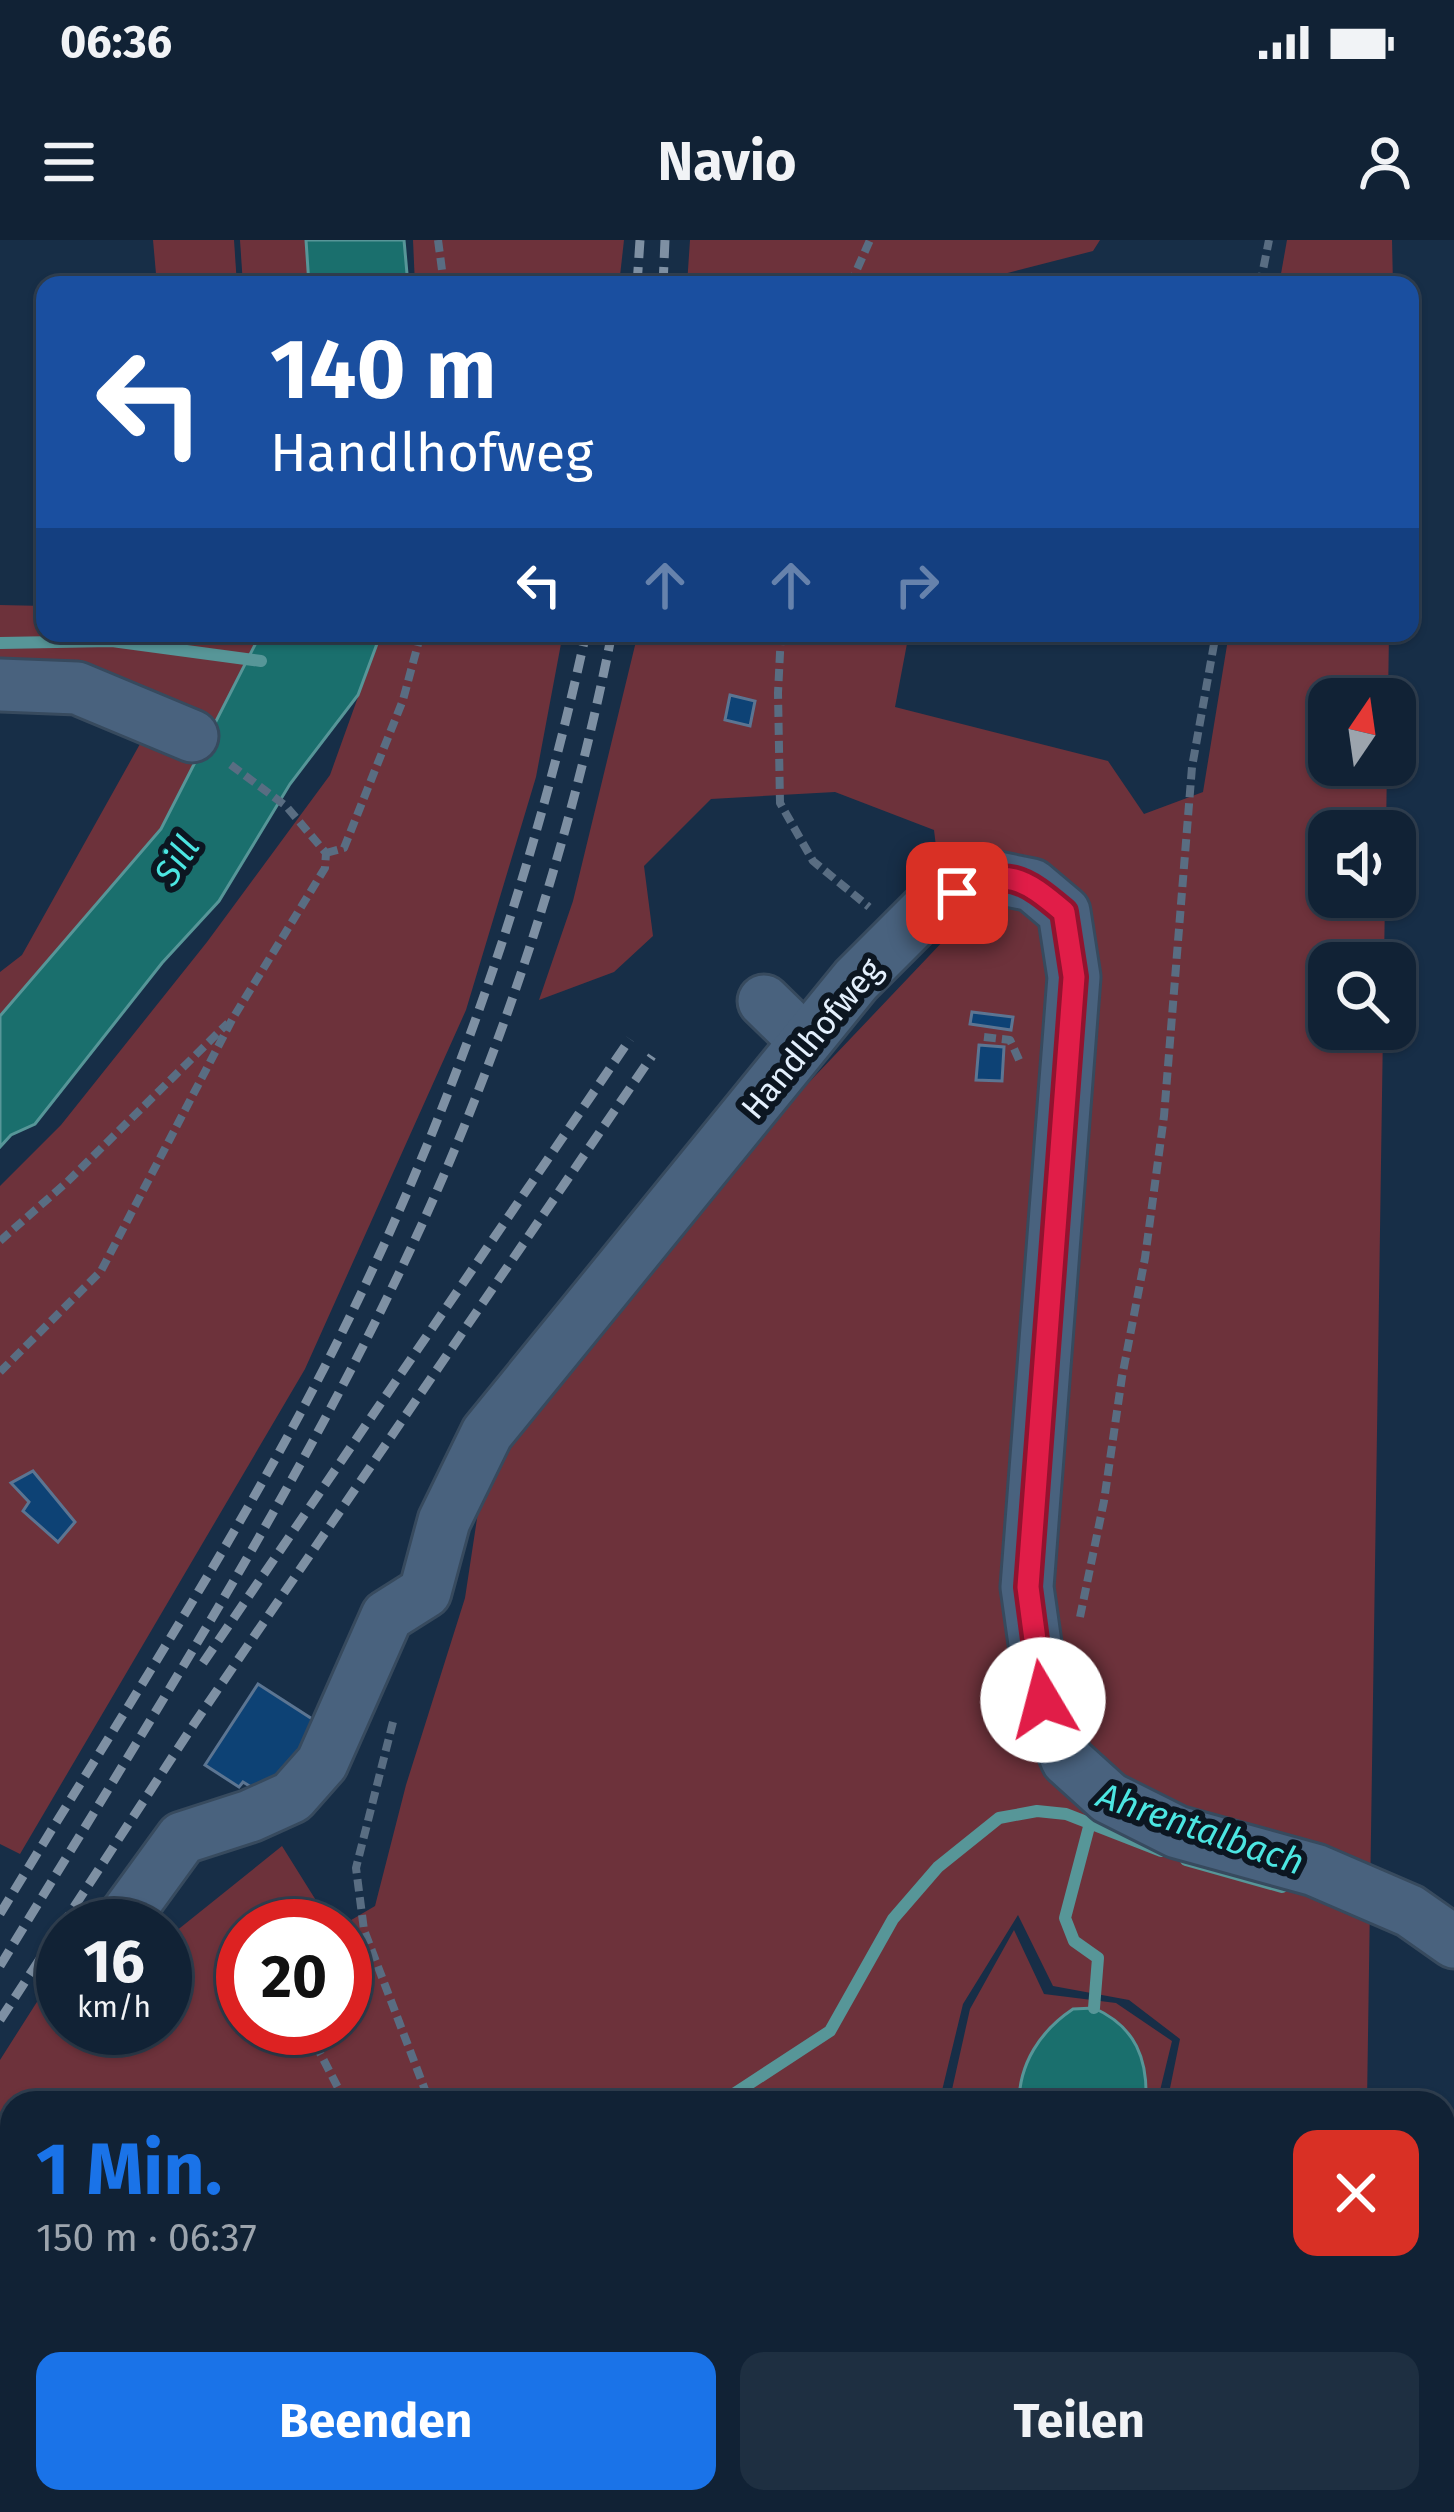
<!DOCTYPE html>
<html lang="de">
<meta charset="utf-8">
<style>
:root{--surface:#112235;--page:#1e2f41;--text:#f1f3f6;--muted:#9ca4ad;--line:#303f50;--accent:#1a73e8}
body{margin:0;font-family:"Fira Sans",sans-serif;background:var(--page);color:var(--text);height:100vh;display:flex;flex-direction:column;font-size:45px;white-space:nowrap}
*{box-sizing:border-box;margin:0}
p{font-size:39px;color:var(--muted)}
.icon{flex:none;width:66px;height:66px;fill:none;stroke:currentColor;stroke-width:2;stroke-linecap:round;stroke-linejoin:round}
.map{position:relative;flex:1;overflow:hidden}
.panel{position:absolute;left:0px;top:1851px;width:1455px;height:423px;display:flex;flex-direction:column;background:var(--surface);border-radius:36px 36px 0 0;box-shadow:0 3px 9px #0004,0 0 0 3px var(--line)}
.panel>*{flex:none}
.hud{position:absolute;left:36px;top:36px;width:1383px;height:366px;border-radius:24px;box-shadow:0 3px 9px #0004,0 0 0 3px var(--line);background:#1a4fa0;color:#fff;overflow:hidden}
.needle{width:78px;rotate:13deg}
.buttons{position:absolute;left:1308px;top:438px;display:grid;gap:24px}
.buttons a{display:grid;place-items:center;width:108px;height:108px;border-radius:24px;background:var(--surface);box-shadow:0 3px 9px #0004,0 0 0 3px var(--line);font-size:60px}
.speed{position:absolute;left:36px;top:1659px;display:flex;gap:24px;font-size:60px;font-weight:700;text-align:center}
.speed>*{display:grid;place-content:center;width:156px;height:156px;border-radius:50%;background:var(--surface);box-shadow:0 3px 9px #0004,0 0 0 3px var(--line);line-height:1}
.speed small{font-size:30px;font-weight:400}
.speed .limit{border:18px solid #d22;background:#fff;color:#111}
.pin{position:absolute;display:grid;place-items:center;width:102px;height:102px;color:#fff;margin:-51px;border-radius:24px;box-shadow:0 6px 18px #0006}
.me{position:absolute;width:132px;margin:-66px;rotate:352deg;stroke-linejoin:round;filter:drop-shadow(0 0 9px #0008)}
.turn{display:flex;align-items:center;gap:42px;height:252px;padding:0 36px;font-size:54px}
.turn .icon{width:156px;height:156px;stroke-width:2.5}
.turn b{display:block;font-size:84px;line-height:102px}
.lanes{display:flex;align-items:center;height:114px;padding:0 36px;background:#0003;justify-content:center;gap:60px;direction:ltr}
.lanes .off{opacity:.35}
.round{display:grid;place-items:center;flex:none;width:126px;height:126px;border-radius:24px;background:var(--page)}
.headline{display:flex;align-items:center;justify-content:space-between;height:204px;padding:0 36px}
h1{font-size:72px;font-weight:700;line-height:90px;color:var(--accent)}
.button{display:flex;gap:24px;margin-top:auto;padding:24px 36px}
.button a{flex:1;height:138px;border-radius:24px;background:var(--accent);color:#fff;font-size:48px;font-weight:700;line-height:138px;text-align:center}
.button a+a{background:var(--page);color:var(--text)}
.status{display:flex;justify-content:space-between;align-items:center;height:84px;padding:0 60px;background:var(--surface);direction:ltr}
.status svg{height:33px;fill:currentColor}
header{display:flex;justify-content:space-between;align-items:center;height:156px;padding:0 36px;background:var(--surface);font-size:54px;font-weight:700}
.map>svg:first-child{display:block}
.green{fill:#6d323b}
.water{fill:#1a6f6d;stroke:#579698;stroke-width:3}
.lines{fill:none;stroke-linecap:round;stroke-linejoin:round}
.stream{stroke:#579698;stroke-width:12}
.building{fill:#0d4275;stroke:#5c7592;stroke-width:3}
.minor-casing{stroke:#374a5e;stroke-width:57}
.highway-casing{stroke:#374a5e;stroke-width:72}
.path{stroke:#596d82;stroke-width:8;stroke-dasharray:12 6;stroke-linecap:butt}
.minor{stroke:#49627e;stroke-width:51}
.highway{stroke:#699345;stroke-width:66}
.rail{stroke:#7e90a3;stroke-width:9;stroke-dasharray:18 9;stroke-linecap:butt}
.route-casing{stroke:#92132f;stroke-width:30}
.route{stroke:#e11d48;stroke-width:21}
.labels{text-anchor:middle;stroke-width:12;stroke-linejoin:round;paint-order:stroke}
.street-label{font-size:33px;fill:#e4f0fd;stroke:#0c1621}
.water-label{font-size:36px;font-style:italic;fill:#4ce6e2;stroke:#0c1621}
</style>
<div class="status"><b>06:36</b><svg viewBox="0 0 49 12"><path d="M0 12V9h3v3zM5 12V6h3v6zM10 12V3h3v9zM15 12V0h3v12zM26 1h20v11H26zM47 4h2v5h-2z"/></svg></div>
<header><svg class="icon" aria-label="menu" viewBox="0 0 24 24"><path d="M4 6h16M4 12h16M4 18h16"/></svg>Navio<svg class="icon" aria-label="person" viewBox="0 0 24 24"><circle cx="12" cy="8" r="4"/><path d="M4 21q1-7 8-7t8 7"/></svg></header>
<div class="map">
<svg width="1454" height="2272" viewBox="0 0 1454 2272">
<rect width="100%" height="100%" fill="#172e47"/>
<g class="green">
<polygon points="153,0 234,0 237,45 157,45"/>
<polygon points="240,0 306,0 309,45 243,45"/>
<polygon points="413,0 624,0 619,45 415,45"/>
<polygon points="690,0 1100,0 1093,11 1000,35 994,45 687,45"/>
<polygon points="1287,0 1392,0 1393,45 1279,45"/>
<polygon points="0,365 45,366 45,393 261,393 161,589 0,776 0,732 22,715 145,495 0,430"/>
<polygon points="381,393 563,393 536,537 466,770 305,1129 20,1614 0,1604 0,946 61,885 207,702 330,535"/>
<polygon points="638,393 909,393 895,467 1108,521 1144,574 1203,552 1229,393 1389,393 1388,459 1329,459 1329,525 1387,525 1386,591 1329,591 1329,657 1385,657 1384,723 1329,723 1329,789 1383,789 1367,1863 1167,1863 1180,1799 1129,1760 1053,1746 1018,1675 963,1764 939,1863 12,1863 12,2262 762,2262 754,2272 0,2272 0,1820 63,1721 63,1788 165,1788 165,1700 282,1606 332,1686 243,1686 243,1788 345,1788 345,1686 341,1686 375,1666 406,1545 465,1358 483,1239 684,974 947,697 934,590 835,552 711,559 644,626 653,696 614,732 539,760 573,661"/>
<polygon points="1014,1690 1044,1754 1116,1763 1172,1801 1157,1863 949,1863 970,1769"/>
<polygon points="770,2262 858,2262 851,2272 762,2272"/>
<polygon points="1083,2262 1342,2262 1340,2272 1081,2272"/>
</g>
<g class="water">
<polygon points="306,0 404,0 408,45 309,45"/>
<polygon points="261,393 381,393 358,455 290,544 219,661 162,723 35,884 11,895 0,907 0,776 161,589"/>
<path d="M1094 1768C1136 1787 1148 1819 1146 1863H1019C1019 1824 1040 1791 1073 1769Z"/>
</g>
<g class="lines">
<g class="stream">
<polyline points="0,403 112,401 261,421"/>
<polyline points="1090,1583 1065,1678 1074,1701 1098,1718 1094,1768"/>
<polyline points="1186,1620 1282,1647"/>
<polyline points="720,1863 830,1791 893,1679 938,1627 999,1578 1037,1571 1066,1574 1161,1611"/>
</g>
</g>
<g class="building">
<polygon points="730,455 755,461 750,486 725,480"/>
<polygon points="972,772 1013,777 1011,790 970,784"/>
<polygon points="979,805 1004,807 1002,841 976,840"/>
<polygon points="33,1231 75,1282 58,1302 23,1271 29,1262 11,1243"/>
<polygon points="258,1444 320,1484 271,1559 243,1542 239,1547 205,1525"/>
</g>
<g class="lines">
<g class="minor-casing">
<g id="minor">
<polyline points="0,445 77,448 192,496"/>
<polyline points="764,761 805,801"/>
<polyline points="126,1675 182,1598 250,1576 292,1557 322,1523 387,1376 425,1352 444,1281 487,1193 856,740 926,670 988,636 1032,645 1064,672 1074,737 1027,1347 1043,1460 1067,1520 1109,1558 1177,1592 1315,1630 1410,1671 1454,1702"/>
</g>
</g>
<g class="highway-casing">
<polyline id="highway" points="1443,2258 1454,2131"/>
</g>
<g class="path">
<polyline points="438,0 444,45"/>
<polyline points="850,45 870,0"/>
<polyline points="1260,45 1269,0"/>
<polyline points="781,393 778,453 780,563 813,621 869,667"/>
<polyline points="326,613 344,608 403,460 421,393"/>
<polyline points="984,797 1010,800 1020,822"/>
<polyline points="0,1001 67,942 228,783"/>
<polyline points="0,1132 101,1031 233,778 325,628 326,613 286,566 227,522"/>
<polyline points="1080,1377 1104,1261 1122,1137 1145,1018 1164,876 1192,527 1216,393"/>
<polyline points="393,1482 356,1628 364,1690 430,1863"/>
<polyline points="307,1788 346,1863"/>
<polyline points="0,2003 12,1980"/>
</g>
<use href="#minor" class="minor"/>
<use href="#highway" class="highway"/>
<g class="rail">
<polyline points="637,45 640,0"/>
<polyline points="663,45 665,0"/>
<polyline points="203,1423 630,799"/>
<path d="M0 1674C122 1473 255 1274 357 1062 460 849 536 624 586 393"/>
<path d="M0 1726C148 1482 305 1241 423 982 508 795 572 594 612 393"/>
<polyline points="0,1780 194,1484 652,816"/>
</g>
</g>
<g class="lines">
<g class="route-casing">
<path id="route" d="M957 653C1006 626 1024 638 1064 672L1074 737 1028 1347 1043 1460"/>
</g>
<use href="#route" class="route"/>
</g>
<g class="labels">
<g class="street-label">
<text transform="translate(811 798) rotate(-50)" y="12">Handlhofweg</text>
</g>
<g class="water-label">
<text transform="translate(176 620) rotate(-57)" y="13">Sill</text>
<text transform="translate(1201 1588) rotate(19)" y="13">Ahrentalbach</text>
</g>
</g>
</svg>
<div class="buttons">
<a><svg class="needle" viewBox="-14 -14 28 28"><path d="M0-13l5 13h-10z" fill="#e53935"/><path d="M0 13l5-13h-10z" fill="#9ca4ad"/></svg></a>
<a><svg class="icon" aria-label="sound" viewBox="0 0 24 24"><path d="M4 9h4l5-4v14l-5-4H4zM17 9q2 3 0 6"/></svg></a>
<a><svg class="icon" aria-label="search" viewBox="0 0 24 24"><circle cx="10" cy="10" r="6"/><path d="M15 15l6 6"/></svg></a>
</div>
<div class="speed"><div>16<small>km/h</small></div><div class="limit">20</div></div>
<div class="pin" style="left:957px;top:653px;background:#d93025"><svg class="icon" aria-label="arrive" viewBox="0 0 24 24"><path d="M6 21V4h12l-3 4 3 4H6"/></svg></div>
<svg class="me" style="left:1043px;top:1460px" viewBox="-20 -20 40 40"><circle r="19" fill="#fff"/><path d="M0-13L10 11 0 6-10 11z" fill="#e11d48"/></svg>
<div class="hud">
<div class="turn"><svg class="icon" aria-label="left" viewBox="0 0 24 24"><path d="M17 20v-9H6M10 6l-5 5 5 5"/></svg><div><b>140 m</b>Handlhofweg</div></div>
<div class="lanes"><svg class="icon" aria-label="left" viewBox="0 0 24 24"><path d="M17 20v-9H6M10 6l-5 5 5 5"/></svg><svg class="icon off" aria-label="ahead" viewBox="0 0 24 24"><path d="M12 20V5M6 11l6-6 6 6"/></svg><svg class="icon off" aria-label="ahead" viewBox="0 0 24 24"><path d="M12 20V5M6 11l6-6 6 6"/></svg><svg class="icon off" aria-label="right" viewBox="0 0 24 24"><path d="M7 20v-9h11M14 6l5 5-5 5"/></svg></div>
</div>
<section class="panel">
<div class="headline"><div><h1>1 Min.</h1><p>150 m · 06:37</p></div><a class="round" style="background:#d93025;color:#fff"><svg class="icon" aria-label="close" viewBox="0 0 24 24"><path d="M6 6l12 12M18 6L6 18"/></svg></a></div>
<div class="button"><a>Beenden</a><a>Teilen</a></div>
</section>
</div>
